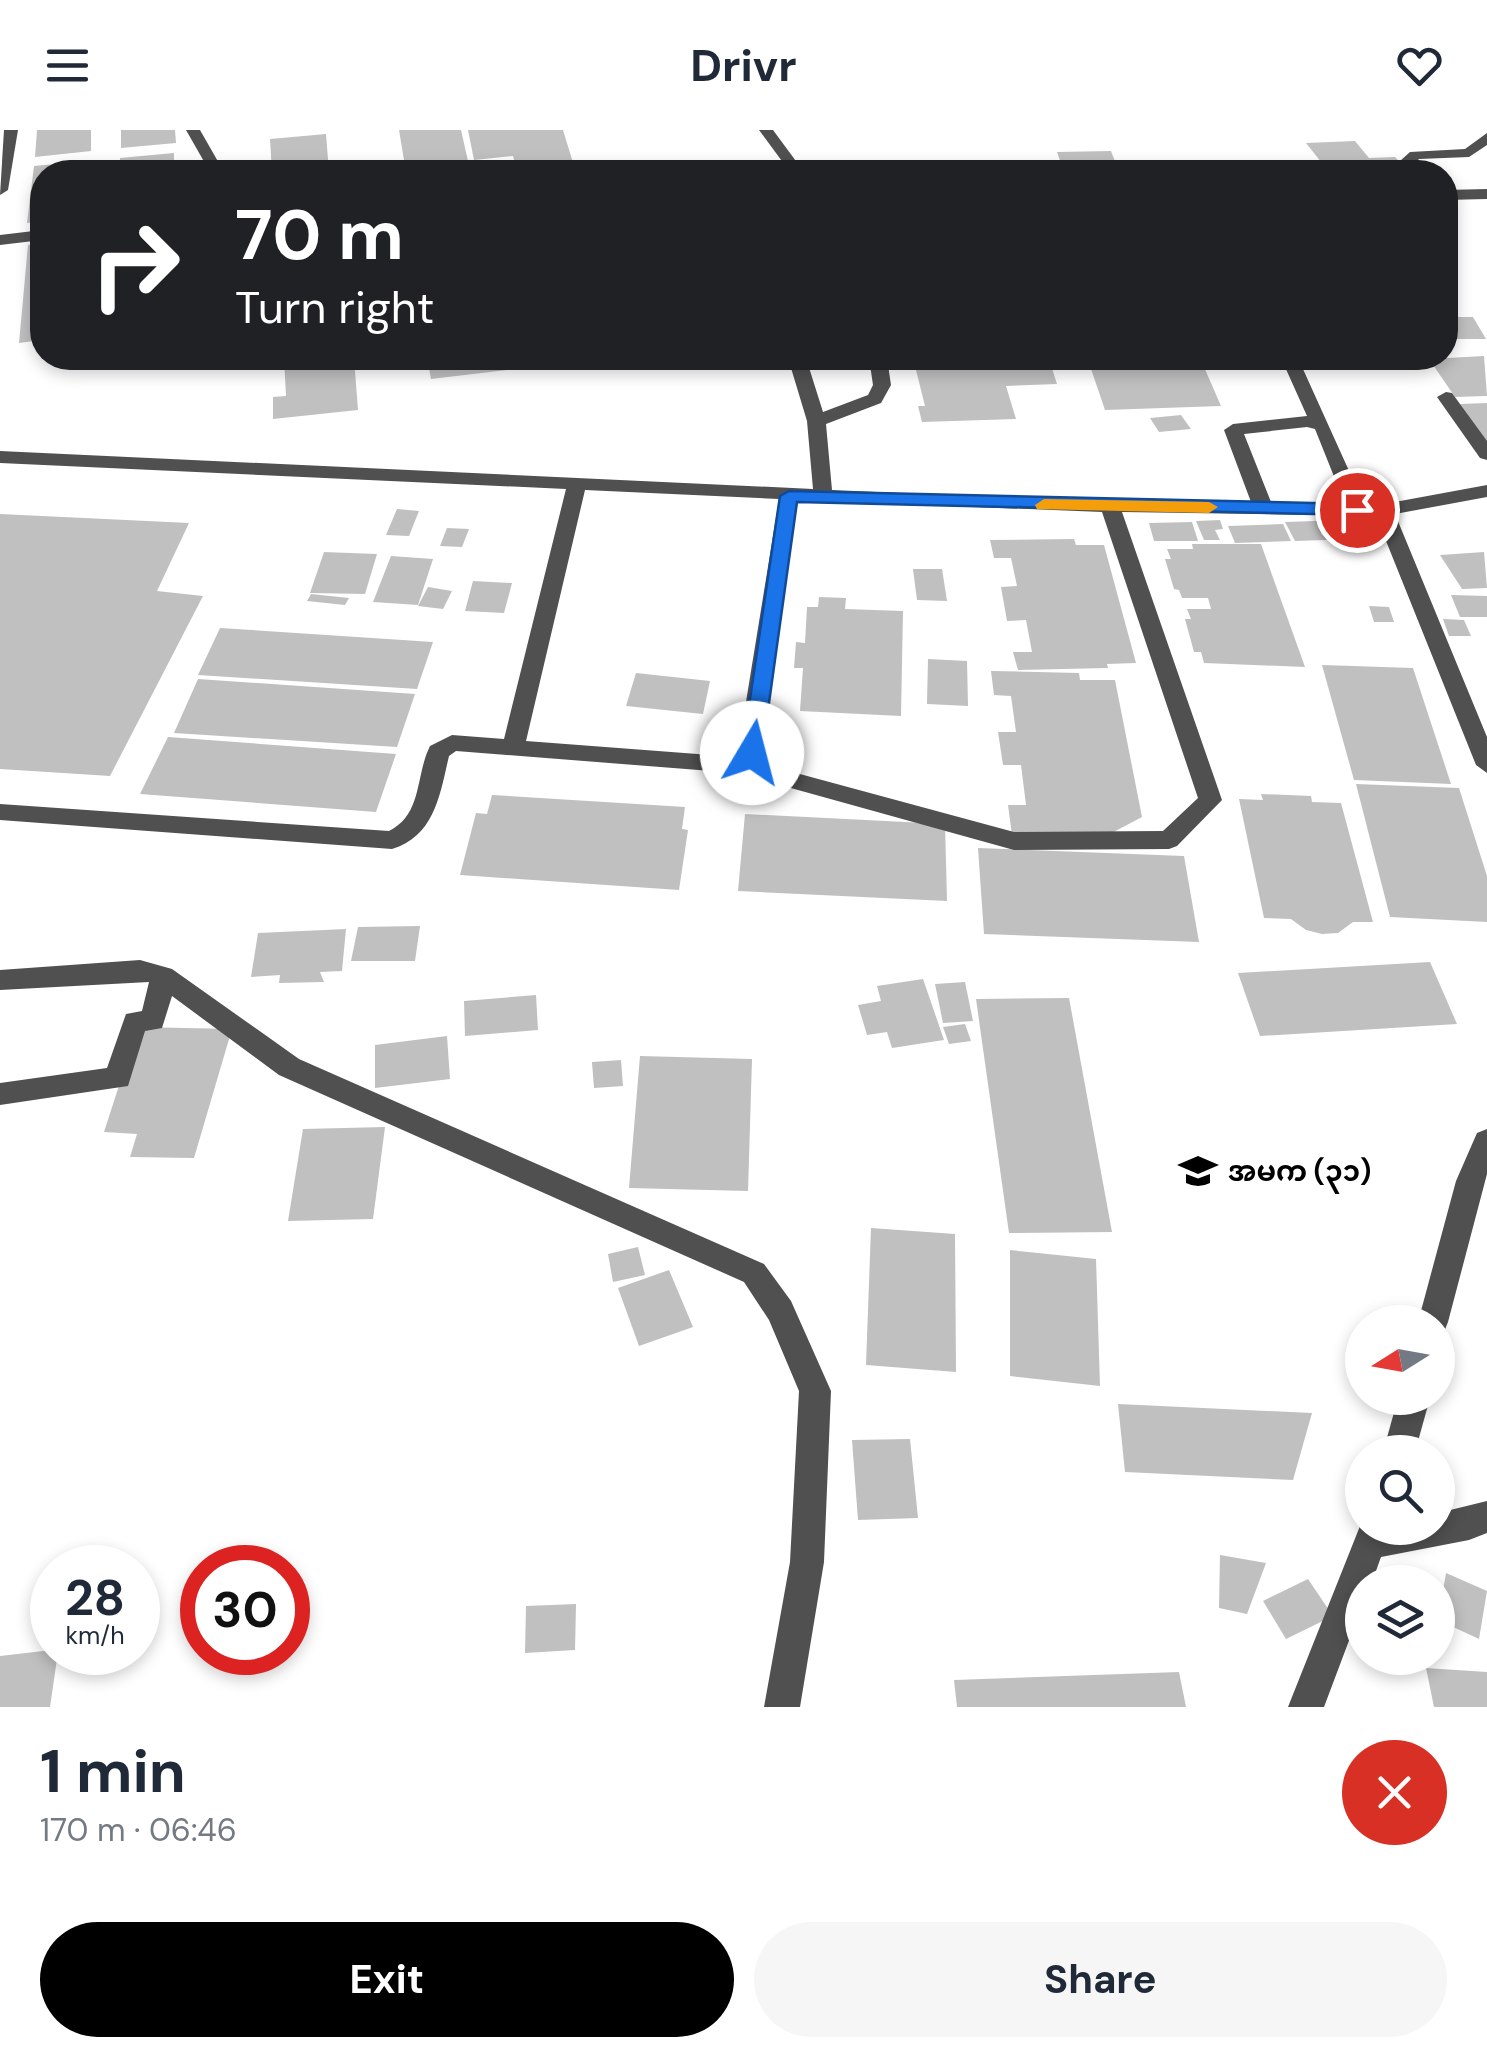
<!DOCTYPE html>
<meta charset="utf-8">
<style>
:root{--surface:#fff;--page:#f6f6f7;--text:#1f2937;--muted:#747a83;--accent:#000}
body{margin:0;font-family:"DM Sans","Noto Sans Myanmar",sans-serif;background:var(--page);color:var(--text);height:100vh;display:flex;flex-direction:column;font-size:38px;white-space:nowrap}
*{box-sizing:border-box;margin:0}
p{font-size:32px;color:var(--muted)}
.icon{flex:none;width:55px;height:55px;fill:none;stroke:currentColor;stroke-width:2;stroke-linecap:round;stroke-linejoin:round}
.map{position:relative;height:1577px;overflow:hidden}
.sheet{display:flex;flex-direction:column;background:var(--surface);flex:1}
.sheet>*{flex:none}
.banner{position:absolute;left:30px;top:30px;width:1428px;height:210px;border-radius:40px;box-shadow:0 5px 15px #0003;background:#202124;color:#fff;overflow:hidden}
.needle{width:65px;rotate:259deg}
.tools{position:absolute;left:1345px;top:1175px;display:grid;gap:20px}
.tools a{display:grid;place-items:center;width:110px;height:110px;border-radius:50%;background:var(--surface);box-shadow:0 5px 15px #0003;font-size:50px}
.speed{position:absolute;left:30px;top:1415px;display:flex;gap:20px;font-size:50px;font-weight:700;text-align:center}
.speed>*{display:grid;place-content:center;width:130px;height:130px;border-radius:50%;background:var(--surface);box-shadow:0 5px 15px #0003;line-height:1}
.speed small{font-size:25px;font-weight:400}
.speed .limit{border:15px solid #d22;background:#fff;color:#111}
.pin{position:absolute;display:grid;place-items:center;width:85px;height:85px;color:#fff;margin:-42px;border:5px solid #fff;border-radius:50%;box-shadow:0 2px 10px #0007}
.me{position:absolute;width:110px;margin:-55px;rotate:8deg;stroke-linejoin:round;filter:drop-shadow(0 0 8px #0008)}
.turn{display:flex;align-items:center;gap:35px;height:210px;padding:0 40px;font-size:45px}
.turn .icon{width:130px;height:130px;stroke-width:2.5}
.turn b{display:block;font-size:70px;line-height:85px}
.round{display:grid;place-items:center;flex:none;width:105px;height:105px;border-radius:52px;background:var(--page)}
.overview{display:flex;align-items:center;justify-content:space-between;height:170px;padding:0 40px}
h1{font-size:60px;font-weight:700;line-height:75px}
.action{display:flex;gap:20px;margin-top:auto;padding:20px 40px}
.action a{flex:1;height:115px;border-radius:60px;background:var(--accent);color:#fff;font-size:40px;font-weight:700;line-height:115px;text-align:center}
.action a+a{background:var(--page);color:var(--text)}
header{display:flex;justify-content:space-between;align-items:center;height:130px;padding:0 40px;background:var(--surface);font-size:45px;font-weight:700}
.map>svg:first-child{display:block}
.building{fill:#c0c0c0}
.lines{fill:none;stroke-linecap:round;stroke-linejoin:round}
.minor{fill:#505050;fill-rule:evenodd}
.route{fill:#1a73e8;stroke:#114b97;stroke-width:2.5}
.slow{fill:#f59e0b}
.labels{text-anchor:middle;stroke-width:10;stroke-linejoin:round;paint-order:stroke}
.poi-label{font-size:28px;font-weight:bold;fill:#000;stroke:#fff;text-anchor:start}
</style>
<header><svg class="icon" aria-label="menu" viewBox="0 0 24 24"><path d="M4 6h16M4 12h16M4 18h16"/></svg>Drivr<svg class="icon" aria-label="heart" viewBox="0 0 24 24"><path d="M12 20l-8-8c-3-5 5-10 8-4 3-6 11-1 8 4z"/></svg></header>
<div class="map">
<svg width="1487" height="1577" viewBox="0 0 1487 1577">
<rect width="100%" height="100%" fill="#fff"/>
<g class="building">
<polygon points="37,0 91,0 91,21 35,27"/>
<polygon points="121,0 175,0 176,13 121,18"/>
<polygon points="399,0 461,0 468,31 405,36"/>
<polygon points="468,0 563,0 574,36 517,41 513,26 474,30"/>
<polygon points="326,4 329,42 272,42 270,9"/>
<polygon points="1355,11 1369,28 1395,27 1409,42 1329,42 1306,13"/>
<polygon points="1111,21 1119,42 1064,42 1057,22"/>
<polygon points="174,23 174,42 120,42 120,28"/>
<polygon points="88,31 87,42 42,42 42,91 27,93 34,36"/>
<polygon points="42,113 42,210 19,213 28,115"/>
<polygon points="1445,187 1473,187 1486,209 1445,209"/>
<polygon points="1484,226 1487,266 1455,267 1429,229"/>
<polygon points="284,228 354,228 358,280 273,289 273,267 286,266"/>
<polygon points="427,228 504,228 507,240 431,249"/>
<polygon points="913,228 1049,229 1057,254 1006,256 1016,289 922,292 918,276 925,276"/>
<polygon points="1201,230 1221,276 1105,280 1089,233"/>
<polygon points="1487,273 1487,314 1460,274"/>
<polygon points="1181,285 1191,299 1159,302 1150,288"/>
<polygon points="397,379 419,381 409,406 386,405"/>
<polygon points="0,384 189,393 157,461 203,466 110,646 0,639"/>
<polygon points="1220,390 1223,399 1215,400 1220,410 1204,410 1196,391"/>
<polygon points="1346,390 1355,409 1295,411 1285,392"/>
<polygon points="1192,392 1198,411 1154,411 1149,393"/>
<polygon points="1283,394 1291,411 1235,413 1228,396"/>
<polygon points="447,398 469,399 462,417 440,416"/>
<polygon points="1074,409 1076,415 1104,415 1136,533 1107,534 1108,538 1018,540 1013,522 1032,522 1026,490 1007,491 1001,457 1017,456 1011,428 994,428 990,410"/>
<polygon points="1192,414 1261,414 1305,537 1204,533 1201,522 1194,522 1185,489 1191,489 1187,479 1211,479 1208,468 1182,468 1179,460 1174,459 1165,429 1171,429 1167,419 1193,419"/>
<polygon points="324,422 377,424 365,464 310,463"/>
<polygon points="1484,422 1487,458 1462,459 1440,425"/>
<polygon points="391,426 433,429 418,475 373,472"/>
<polygon points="913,439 942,439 947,471 917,470"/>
<polygon points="473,451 512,453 504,483 465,481"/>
<polygon points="428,457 452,461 443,479 418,476"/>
<polygon points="311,464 349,468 345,475 307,471"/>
<polygon points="1451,465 1487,466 1487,487 1460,487"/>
<polygon points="819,467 846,468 845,479 903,481 901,586 800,581 803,538 794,538 796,512 805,513 807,477 818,477"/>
<polygon points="1369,476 1389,477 1394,492 1374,492"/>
<polygon points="1443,489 1464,490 1471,506 1449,506"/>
<polygon points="220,498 433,512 417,559 198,545"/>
<polygon points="928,529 967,531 968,576 927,574"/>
<polygon points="1322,535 1413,538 1451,654 1354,650"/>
<polygon points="991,541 1079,543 1080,550 1115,550 1142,687 1106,706 1012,705 1008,675 1026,675 1021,635 1003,635 998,602 1016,602 1011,566 994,565"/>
<polygon points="636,543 710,551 703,584 626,576"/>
<polygon points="198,549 415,564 397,617 174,603"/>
<polygon points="168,607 396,624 376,682 140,664"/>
<polygon points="1356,654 1459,658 1487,746 1487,792 1390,787"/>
<polygon points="1261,664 1311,666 1312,672 1341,673 1373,792 1353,792 1338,803 1322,804 1306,800 1291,789 1264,788 1239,669 1263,670"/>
<polygon points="492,665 685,677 682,699 688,700 679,760 460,745 476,683 487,684"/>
<polygon points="745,684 945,694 947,771 738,761"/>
<polygon points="978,718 1184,726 1199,812 984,804"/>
<polygon points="420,796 415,831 351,831 358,797"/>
<polygon points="346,799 342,841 320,842 324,852 279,853 280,845 251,847 258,803"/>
<polygon points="1430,832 1457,894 1260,906 1238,843"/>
<polygon points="923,849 944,910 892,918 887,902 867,905 858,875 881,871 877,856"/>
<polygon points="965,852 973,891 943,893 935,854"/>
<polygon points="536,865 538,900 465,906 464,871"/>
<polygon points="1069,868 1112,1102 1009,1103 976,869"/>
<polygon points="965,894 971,911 949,914 943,897"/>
<polygon points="138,897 232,899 194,1028 130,1027 137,1004 104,1002"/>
<polygon points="447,906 450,949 375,958 375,915"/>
<polygon points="640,926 752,929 748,1061 629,1058"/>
<polygon points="621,930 623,956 594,958 592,932"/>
<polygon points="385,997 373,1089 288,1091 303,999"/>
<polygon points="871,1098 955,1104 956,1242 866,1235"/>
<polygon points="638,1117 645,1145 613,1152 608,1124"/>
<polygon points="1010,1120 1096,1129 1100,1256 1010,1246"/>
<polygon points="669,1140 693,1197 639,1216 618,1158"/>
<polygon points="1118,1274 1312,1283 1293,1350 1125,1342"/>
<polygon points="910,1309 918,1388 858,1390 852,1310"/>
<polygon points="1220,1425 1266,1433 1247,1484 1219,1478"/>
<polygon points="1446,1443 1487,1461 1479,1509 1438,1490"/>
<polygon points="1308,1449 1333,1486 1286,1509 1263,1471"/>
<polygon points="576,1474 575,1520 525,1523 526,1476"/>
<polygon points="52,1520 58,1522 50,1577 0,1577 0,1526"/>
<polygon points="1426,1538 1487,1542 1487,1577 1434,1577"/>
<polygon points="1179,1542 1186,1577 957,1577 954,1550"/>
</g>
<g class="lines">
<g class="minor">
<polygon points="4,0 18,0 8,60 0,65"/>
<polygon points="186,0 200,0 224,42 210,42"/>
<polygon points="759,0 773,0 804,42 790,42"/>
<polygon points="1487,3 1487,15 1469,27 1419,29 1416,32 1419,42 1404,42 1400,31 1410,22 1465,19"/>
<polygon points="1487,59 1487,69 1445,70 1445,60"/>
<polygon points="42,100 42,110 0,115 0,105"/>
<path d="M788 228H806L823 282 868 265 873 255 869 228H887L891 255 881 273 826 294 832 360 1035 369 1251 372 1224 300 1233 294 1307 286 1281 228H1298L1364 374H1384L1487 355V367L1395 384 1487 607V643L1476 635 1376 386 1122 382 1222 670 1177 716 1169 719 1014 720 737 643 456 621 449 626C440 664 435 706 392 719L0 690V674L389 701C423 684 415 646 430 616L452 605 504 609 566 359 0 333V321L813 359 807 291ZM1307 297 1315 299 1345 374 1271 372 1244 304ZM585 360 779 369 737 627 526 611ZM798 370 1102 382 1198 668 1163 701 1014 702 759 633Z"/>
<polygon points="1446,262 1452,263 1487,311 1487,330 1480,328 1437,267"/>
<polygon points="140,830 172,839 299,929 764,1134 791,1171 831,1261 824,1432 800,1577 764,1577 790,1432 799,1261 769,1190 744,1152 279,945 172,866 162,898 145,901 128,956 0,975 0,953 107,938 126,884 142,881 149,852 0,860 0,840"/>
<polygon points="1487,999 1487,1044 1448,1192 1444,1202 1438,1204 1438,1192 1418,1192 1456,1051 1477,1003"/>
<polygon points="1398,1268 1430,1268 1415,1322 1383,1322"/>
<polygon points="1487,1371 1487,1403 1469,1410 1381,1427 1372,1452 1362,1452 1362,1476 1324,1577 1288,1577 1362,1391 1362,1398 1438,1398 1438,1383"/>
</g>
</g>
<polygon class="route" points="789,361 1357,374 1366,380 1357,385 797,372 762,623 752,630 742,623 780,366"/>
<polygon class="slow" points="1044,369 1209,372 1218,377 1209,383 1037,379 1035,375"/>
<defs>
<g id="school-bare" transform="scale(3)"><path d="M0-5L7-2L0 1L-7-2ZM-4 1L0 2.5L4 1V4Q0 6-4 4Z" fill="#000" stroke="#fff" stroke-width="2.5" paint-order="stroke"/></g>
</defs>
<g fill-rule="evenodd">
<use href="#school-bare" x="1198" y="1041"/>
</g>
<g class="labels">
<g class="poi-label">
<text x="1228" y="1051">အမက (၃၁)</text>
</g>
</g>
</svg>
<div class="tools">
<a><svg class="needle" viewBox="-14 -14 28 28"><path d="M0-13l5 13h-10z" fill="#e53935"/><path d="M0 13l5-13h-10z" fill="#747a83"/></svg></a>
<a><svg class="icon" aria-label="search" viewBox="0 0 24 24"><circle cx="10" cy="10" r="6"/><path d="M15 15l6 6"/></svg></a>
<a><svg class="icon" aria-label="layers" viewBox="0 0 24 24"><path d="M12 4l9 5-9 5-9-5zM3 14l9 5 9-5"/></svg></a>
</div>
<div class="speed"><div>28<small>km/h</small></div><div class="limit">30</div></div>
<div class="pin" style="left:1357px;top:380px;background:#d93025"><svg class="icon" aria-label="arrive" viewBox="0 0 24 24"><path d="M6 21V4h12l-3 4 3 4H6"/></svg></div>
<svg class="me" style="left:752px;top:623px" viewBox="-20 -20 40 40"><circle r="19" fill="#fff"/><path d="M0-13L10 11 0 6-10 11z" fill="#1a73e8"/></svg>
<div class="banner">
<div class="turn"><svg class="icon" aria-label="right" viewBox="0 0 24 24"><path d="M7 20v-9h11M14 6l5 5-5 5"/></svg><div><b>70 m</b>Turn right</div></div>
</div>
</div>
<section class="sheet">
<div class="overview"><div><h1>1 min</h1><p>170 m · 06:46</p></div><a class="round" style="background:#d93025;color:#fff"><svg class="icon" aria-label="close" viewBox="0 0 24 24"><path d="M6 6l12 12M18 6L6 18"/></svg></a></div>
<div class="action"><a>Exit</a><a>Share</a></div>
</section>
